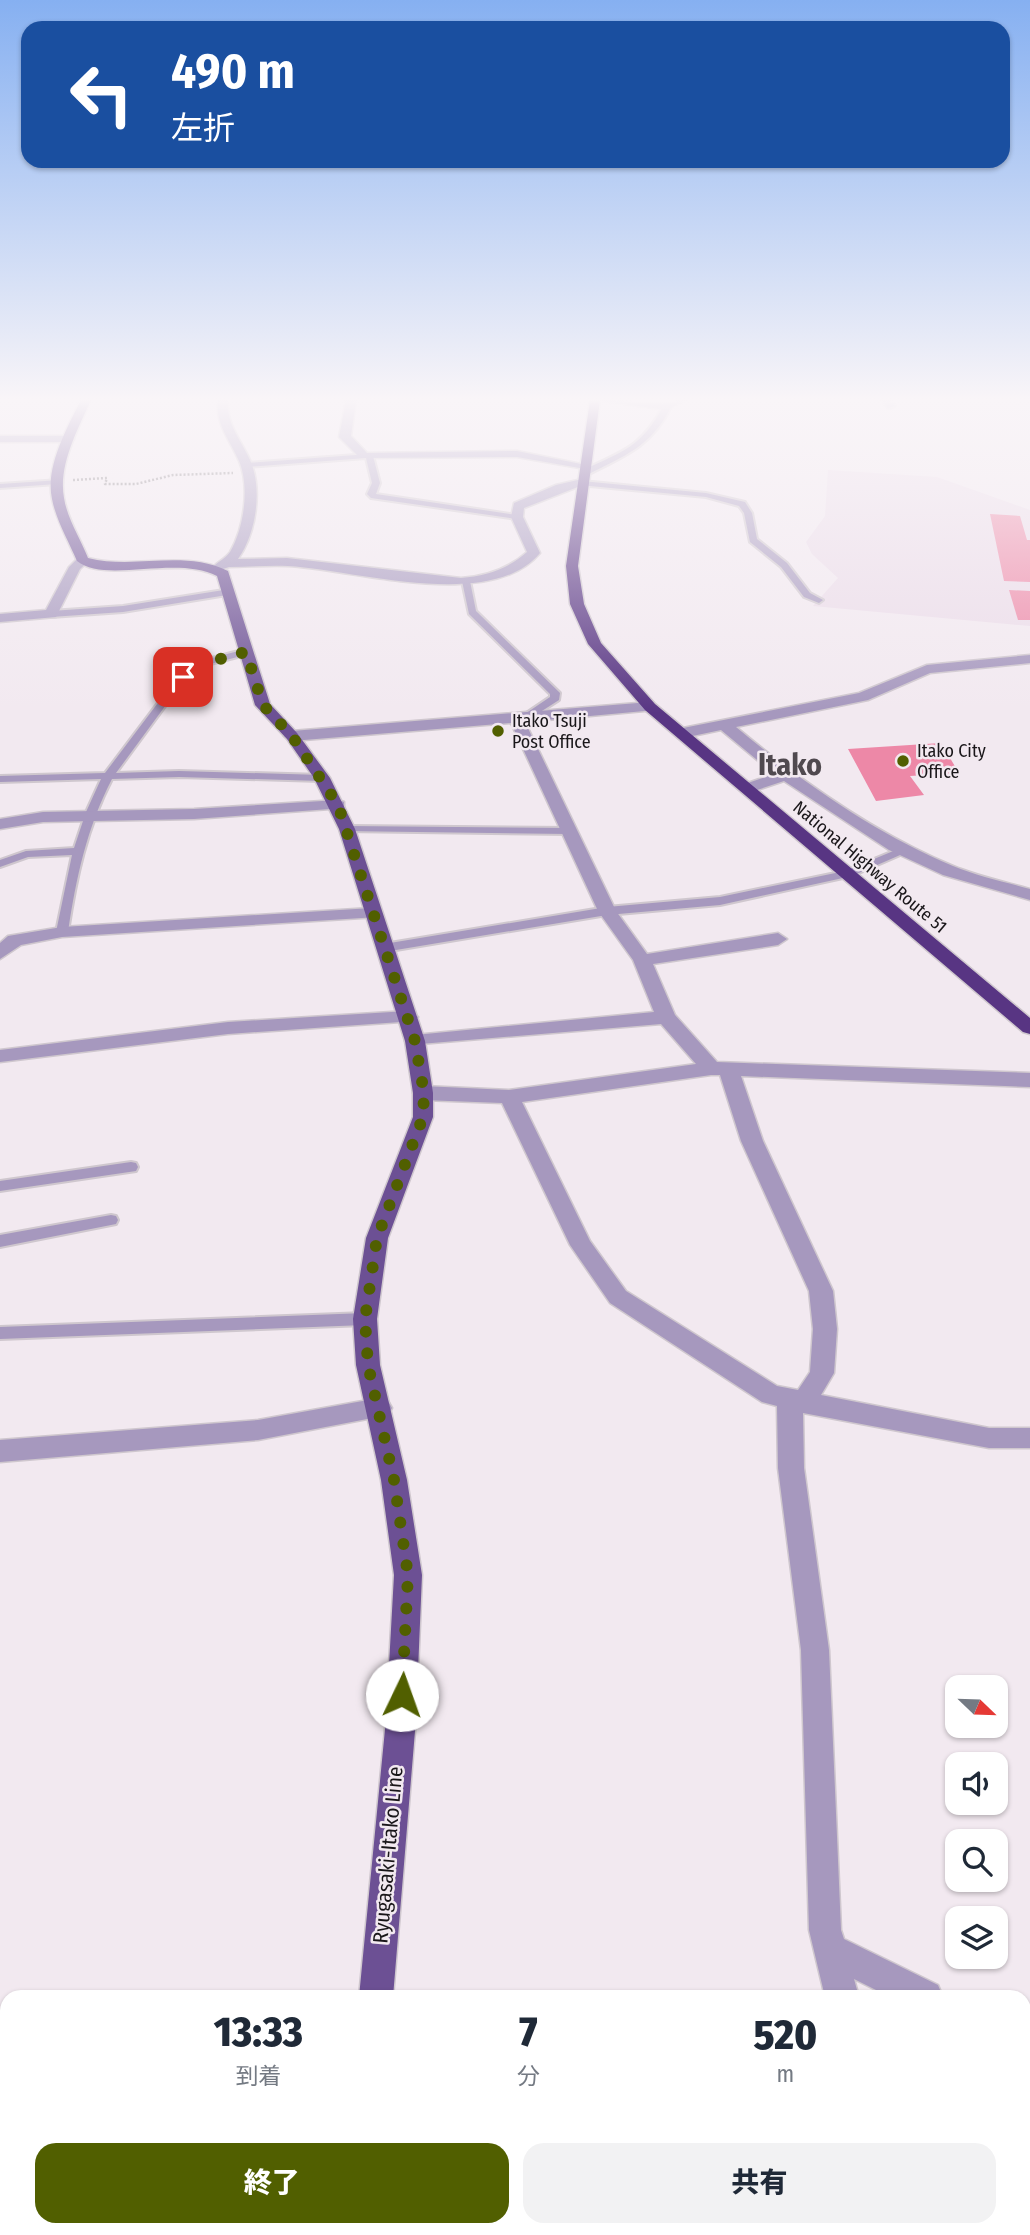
<!DOCTYPE html>
<html lang="ja">
<meta charset="utf-8">
<style>
:root{--surface:#fff;--page:#f2f2f3;--text:#1f2937;--muted:#747a83;--accent:#515f00}
body{margin:0;font-family:"Fira Sans Condensed","Noto Sans JP",sans-serif;background:var(--page);color:var(--text);height:100vh;display:flex;flex-direction:column;font-size:26px;white-space:nowrap}
*{box-sizing:border-box;margin:0}
p{font-size:23px;color:var(--muted)}
.icon{flex:none;width:38px;height:38px;fill:none;stroke:currentColor;stroke-width:2;stroke-linecap:round;stroke-linejoin:round}
.map{position:relative;flex:1;overflow:hidden}
.details{position:absolute;left:0px;top:1990px;width:1031px;height:247px;display:flex;flex-direction:column;background:var(--surface);border-radius:21px 21px 0 0;box-shadow:0 2px 5px #0004}
.details>*{flex:none}
.banner{position:absolute;left:21px;top:21px;width:989px;height:147px;border-radius:21px;box-shadow:0 2px 5px #0004;background:#1a4fa0;color:#fff;overflow:hidden}
.needle{width:46px;rotate:113deg}
.tools{position:absolute;left:945px;top:1675px;display:grid;gap:14px}
.tools a{display:grid;place-items:center;width:63px;height:63px;border-radius:14px;background:var(--surface);box-shadow:0 2px 5px #0004;font-size:35px}
.pin{position:absolute;display:grid;place-items:center;width:60px;height:60px;color:#fff;margin:-30px;border-radius:14px;box-shadow:0 4px 10px #0006}
.me{position:absolute;width:77px;margin:-38px;rotate:3deg;stroke-linejoin:round;filter:drop-shadow(0 0 5px #0008)}
.turn{display:flex;align-items:center;gap:24px;height:147px;padding:0 35px;font-size:32px}
.turn .icon{width:91px;height:91px;stroke-width:2.5}
.turn b{display:block;font-size:49px;line-height:60px}
.eta{display:flex;justify-content:space-evenly;align-items:center;height:119px;text-align:center}
.eta b{font-size:42px;font-weight:800;line-height:49px}
.cta{display:flex;gap:14px;margin-top:auto;padding:14px 35px}
.cta a{flex:1;height:80px;border-radius:21px;background:var(--accent);color:#fff;font-size:28px;font-weight:800;line-height:80px;text-align:center}
.cta a+a{background:var(--page);color:var(--text)}
.map>svg:first-child{display:block}
.built{fill:#ebdce9}
.building{fill:#ed88a7}
.lines{fill:none;stroke-linecap:round;stroke-linejoin:round}
.lane-casing{stroke:#cfc7ce;stroke-width:4}
.street-casing{stroke:#cfc7ce;stroke-width:3}
.primary-casing{stroke:#cfc7ce;stroke-width:3}
.highway-casing{stroke:#cfc7ce;stroke-width:3}
.path{stroke:#837d82;stroke-width:2.5;stroke-dasharray:2 2;stroke-linecap:butt}
.lane{fill:#a698be;fill-rule:evenodd}
.street{fill:#a698be;fill-rule:evenodd}
.primary{fill:#6c5094;fill-rule:evenodd}
.highway{fill:#583583;fill-rule:evenodd}
.route{stroke:#515f00;stroke-width:12;stroke-dasharray:0 21.6}
.poi-dot{fill:#515f00;stroke:#f2e9f0;stroke-width:2.5}
.labels{text-anchor:middle;stroke-width:5;stroke-linejoin:round;paint-order:stroke}
.far-poi-label{font-size:18px;fill:#191619;stroke:#f2e9f0;text-anchor:start}
.far-street-label{font-size:18px;fill:#191619;stroke:#f2e9f0}
.street-label{font-size:21px;fill:#191619;stroke:#f2e9f0}
.far-town-label{font-size:30px;font-weight:bold;fill:#50494f;stroke:#f2e9f0}
</style>
<div class="map">
<svg width="1030" height="2235" viewBox="0 0 1030 2235">
<rect width="100%" height="100%" fill="#f2e9f0"/>
<polygon class="built" points="828,470 937,477 1030,510 1030,626 813,606 838,578 812,554 806,542 825,516"/>
<g class="building">
<polygon points="990,514 1020,516 1027,540 1030,540 1030,582 1004,581"/>
<polygon points="1009,590 1030,591 1030,620 1018,620"/>
<polygon points="941,743 959,773 910,776 924,795 876,801 848,749"/>
</g>
<g class="lines">
<g class="lane-casing">
<g id="lane">
<polygon points="882,400 889,400 895,406 888,408"/>
<path d="M664 405 671 407C651 447 624 456 587 475H581V471C623 451 641 448 664 405Z"/>
<polygon points="369,454 373,456 380,483 376,494 517,515 521,517 517,519 371,498 367,494 372,483 366,458 247,467 243,465 247,463"/>
<polygon points="60,480 60,484 57,484 0,488 0,484"/>
<polygon points="582,481 706,493 745,502 752,513 757,539 787,563 810,593 823,600 819,603 804,597 781,567 750,542 744,513 739,506 706,497 579,485 578,483"/>
<polygon points="466,578 470,581 476,611 560,693 559,700 531,718 522,716 550,697 550,694 469,614 462,581"/>
<polygon points="230,589 234,592 233,594 123,612 51,617 46,614 51,611 123,606"/>
<path d="M246 649 251 652 249 654 199 667 185 679 116 773 179 771 322 775 327 778 322 781 179 777 112 779C87 827 76 878 68 932L66 935H58L56 932 72 855 28 857 0 867V860L26 851 74 848 86 812 101 779 0 782V776L105 773 179 675 193 663Z"/>
<polygon points="347,826 569,828 575,831 569,834 343,831 341,829"/>
<polygon points="903,847 909,850 907,852 852,876 720,905 607,915 384,952 378,948 384,944 607,907 720,897 845,871"/>
<polygon points="131,1162 136,1163 138,1167 136,1171 0,1191 0,1181"/>
<polygon points="111,1215 116,1216 118,1220 116,1224 0,1247 0,1235"/>
<polygon points="365,1313 371,1315 373,1319 371,1323 365,1325 0,1339 0,1327"/>
</g>
</g>
<g class="street-casing">
<g id="street">
<path d="M218 400H228C226 424 241 440 250 460 263 489 256 534 238 559L287 558 461 578C486 576 508 569 527 552L511 517 514 503 556 485 582 479 588 483 524 508 523 517 540 553C491 612 356 570 288 566 268 565 248 567 229 567L220 570 214 566C219 561 226 558 230 552 244 528 250 487 239 461 230 440 215 424 218 400Z"/>
<polygon points="346,400 356,400 351,436 367,453 517,451 591,466 585,469 517,457 360,458 339,437"/>
<polygon points="595,400 665,404 685,400 667,410"/>
<polygon points="0,436 68,436 74,439 68,442 0,442"/>
<polygon points="78,558 89,561 80,569 56,617 0,622 0,614 46,610 69,567"/>
<path d="M1030 655V663L930 673 868 700 736 727C801 781 874 833 953 866 977 876 1005 882 1030 889V900L943 875 889 850 784 781 748 793 742 791V785L774 774 721 730 683 738 675 733 683 728 859 693 927 665Z"/>
<path d="M650 702 658 707 655 710 525 722 616 911 647 954 778 933 787 939 778 945 653 964 675 1015 717 1062 1030 1073V1087L741 1076 763 1141 833 1291 837 1329 834 1373 821 1395 989 1428H1030V1448H989L803 1413 804 1468 829 1650 841 1930 844 1939 938 1985 943 1997H890L854 1979 859 1997H825L809 1930 801 1650 778 1468 777 1406 762 1402 610 1303 570 1245 502 1103 423 1100 413 1093 423 1086 509 1090 696 1064 661 1024 408 1045 405 1041 415 1035 654 1012 633 960 598 911 511 723 292 741 284 736 292 731ZM711 1075H720L741 1141 809 1291 813 1329 810 1372 798 1390 777 1386 626 1291 590 1241 522 1102Z"/>
<polygon points="338,800 344,802 344,808 194,819 43,822 0,829 0,819 43,812 194,809"/>
<polygon points="372,908 378,909 381,913 378,917 62,937 21,945 0,959 0,943 8,936 62,927"/>
<polygon points="408,1011 418,1017 415,1021 228,1034 0,1062 0,1050 228,1022"/>
<polygon points="379,1398 388,1401 392,1408 388,1415 258,1440 0,1462 0,1440 258,1420"/>
<polygon points="1024,2033 1030,2035 1030,2071 1024,2069"/>
<polygon points="0,2155 7,2158 7,2194 0,2191"/>
<polygon points="899,2230 936,2230 939,2235 901,2235"/>
</g>
</g>
<g class="primary-casing">
<g id="primary">
<path d="M81 400H91C78 429 58 465 64 498 67 518 81 540 88 558 135 570 182 549 228 571L270 704 297 733 330 778 355 829 425 1041 433 1093V1117L388 1238 377 1319 380 1365 407 1480 422 1575 416 1719 393 1997H359L386 1719 394 1575 381 1480 356 1365 353 1319 366 1238 413 1117V1093L405 1041 339 829 314 778 287 739 255 705 217 576C176 555 105 584 77 561 69 542 56 520 52 499 45 467 67 428 81 400Z"/>
<polygon points="343,2230 380,2230 381,2235 343,2235"/>
</g>
</g>
<g class="highway-casing">
<polygon id="highway" points="590,400 600,400 578,566 584,604 601,643 655,704 1030,1018 1030,1034 1023,1032 645,710 588,644 570,604 566,566"/>
</g>
<polyline class="path" points="73,480 107,478 105,484 136,484 173,475 233,473"/>
<use href="#lane" class="lane"/>
<use href="#street" class="street"/>
<use href="#primary" class="primary"/>
<use href="#highway" class="highway"/>
</g>
<linearGradient id="sky" x2="0" y2="1"><stop stop-color="#86b0f1"/><stop offset="0.56" stop-color="#f9f5f8"/><stop offset="1" stop-color="#f9f5f8" stop-opacity="0"/></linearGradient>
<rect width="1030" height="713" fill="url(#sky)"/>
<g class="lines">
<polyline class="route" points="183,677 197,665 246,652 263,705 292,736 338,805 415,1041 424,1093 423,1117 377,1238 365,1319 368,1365 394,1480 408,1575 402,1695"/>
</g>
<g class="poi-dot">
<circle cx="498" cy="731" r="7"/>
<circle cx="903" cy="761" r="7"/>
</g>
<g class="labels">
<g class="far-poi-label">
<text x="512" y="727">Itako Tsuji<tspan x="512" dy="21">Post Office</tspan></text>
<text x="917" y="757">Itako City<tspan x="917" dy="21">Office</tspan></text>
</g>
<g class="far-street-label">
<text transform="translate(870 867) rotate(40)" y="6">National Highway Route 51</text>
</g>
<g class="street-label">
<text transform="translate(388 1855) rotate(-85)" y="7">Ryugasaki-Itako Line</text>
</g>
<g class="far-town-label">
<text x="790" y="775">Itako</text>
</g>
</g>
</svg>
<div class="tools">
<a><svg class="needle" viewBox="-14 -14 28 28"><path d="M0-13l5 13h-10z" fill="#e53935"/><path d="M0 13l5-13h-10z" fill="#747a83"/></svg></a>
<a><svg class="icon" aria-label="sound" viewBox="0 0 24 24"><path d="M4 9h4l5-4v14l-5-4H4zM17 9q2 3 0 6"/></svg></a>
<a><svg class="icon" aria-label="search" viewBox="0 0 24 24"><circle cx="10" cy="10" r="6"/><path d="M15 15l6 6"/></svg></a>
<a><svg class="icon" aria-label="layers" viewBox="0 0 24 24"><path d="M12 4l9 5-9 5-9-5zM3 14l9 5 9-5"/></svg></a>
</div>
<div class="pin" style="left:183px;top:677px;background:#d93025"><svg class="icon" aria-label="arrive" viewBox="0 0 24 24"><path d="M6 21V4h12l-3 4 3 4H6"/></svg></div>
<svg class="me" style="left:402px;top:1695px" viewBox="-20 -20 40 40"><circle r="19" fill="#fff"/><path d="M0-13L10 11 0 6-10 11z" fill="#515f00"/></svg>
<div class="banner">
<div class="turn"><svg class="icon" aria-label="left" viewBox="0 0 24 24"><path d="M17 20v-9H6M10 6l-5 5 5 5"/></svg><div><b>490 m</b>左折</div></div>
</div>
<section class="details">
<div class="eta">
<div><b>13:33</b><p>到着</p></div>
<div><b>7</b><p>分</p></div>
<div><b>520</b><p>m</p></div>
</div>
<div class="cta"><a>終了</a><a>共有</a></div>
</section>
</div>
